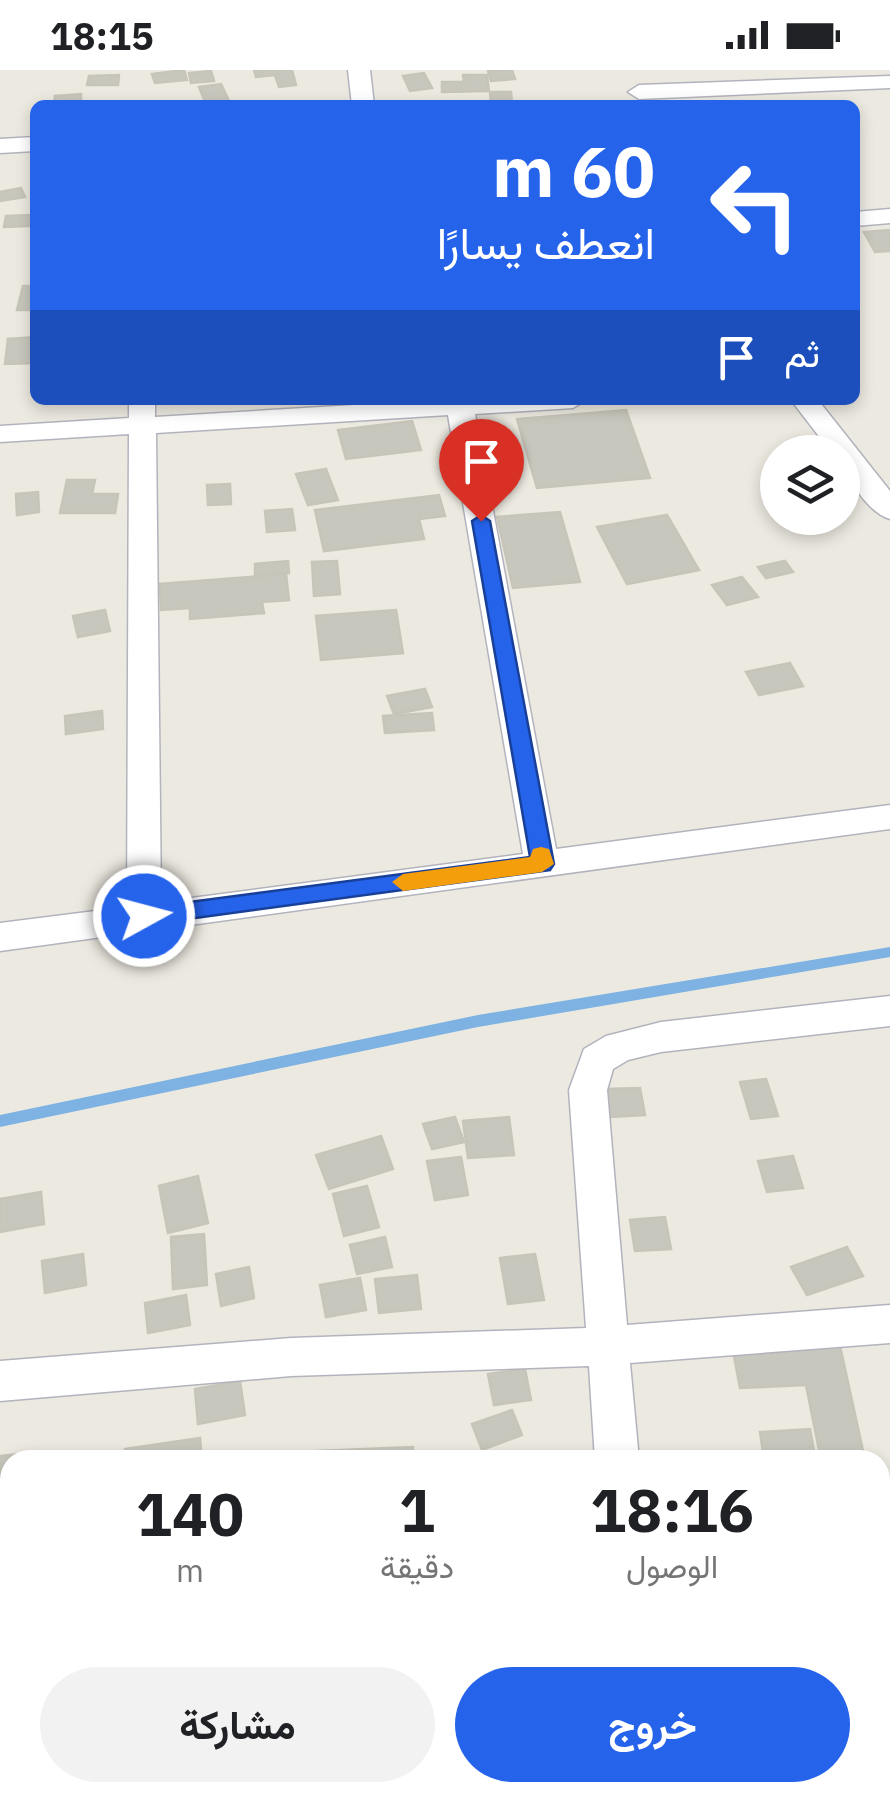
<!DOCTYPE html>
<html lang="ar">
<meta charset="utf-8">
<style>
:root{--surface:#fff;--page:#f2f2f2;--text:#202124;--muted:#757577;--accent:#2563eb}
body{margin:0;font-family:"IBM Plex Sans",Vazirmatn,sans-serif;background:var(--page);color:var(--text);direction:rtl;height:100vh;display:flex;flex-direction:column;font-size:38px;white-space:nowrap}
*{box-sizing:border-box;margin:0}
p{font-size:32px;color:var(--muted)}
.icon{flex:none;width:55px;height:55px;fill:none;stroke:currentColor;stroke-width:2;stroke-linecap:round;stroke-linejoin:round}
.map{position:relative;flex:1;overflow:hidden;direction:ltr}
.details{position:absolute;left:0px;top:1380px;width:890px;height:352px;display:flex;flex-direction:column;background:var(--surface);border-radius:30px 30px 0 0;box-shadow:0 5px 15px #0003;direction:rtl}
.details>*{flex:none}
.top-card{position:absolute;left:30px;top:30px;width:830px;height:305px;border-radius:15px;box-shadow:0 5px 15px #0003;direction:rtl;background:#2563eb;color:#fff;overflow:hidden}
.controls{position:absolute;left:760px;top:365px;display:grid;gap:20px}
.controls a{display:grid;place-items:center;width:100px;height:100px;border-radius:50%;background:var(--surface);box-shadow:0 5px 15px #0003;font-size:50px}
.pin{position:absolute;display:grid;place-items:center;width:85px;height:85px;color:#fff;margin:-102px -42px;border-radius:50% 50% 50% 0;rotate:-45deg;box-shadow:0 0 10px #0007}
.pin .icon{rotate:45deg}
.me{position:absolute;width:110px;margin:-55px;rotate:83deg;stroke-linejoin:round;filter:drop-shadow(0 0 8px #0008)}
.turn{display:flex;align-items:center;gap:35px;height:210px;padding:0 40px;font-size:45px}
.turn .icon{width:130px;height:130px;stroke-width:2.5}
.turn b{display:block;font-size:70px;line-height:85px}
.then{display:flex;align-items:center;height:95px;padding:0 40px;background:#0003;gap:20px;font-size:38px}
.eta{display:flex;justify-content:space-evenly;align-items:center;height:170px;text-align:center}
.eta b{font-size:60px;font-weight:700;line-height:70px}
.primary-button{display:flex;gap:20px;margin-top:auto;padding:20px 40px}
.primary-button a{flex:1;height:115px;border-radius:60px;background:var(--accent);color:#fff;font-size:40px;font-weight:700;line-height:115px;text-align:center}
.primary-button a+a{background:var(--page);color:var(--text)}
.status{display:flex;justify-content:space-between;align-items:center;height:70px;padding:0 50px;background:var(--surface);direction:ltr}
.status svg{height:28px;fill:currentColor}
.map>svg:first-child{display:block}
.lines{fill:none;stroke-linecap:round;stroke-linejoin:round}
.stream{fill:#7db2e3;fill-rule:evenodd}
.building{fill:#c8c7be;stroke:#c7c5b9;stroke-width:2.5}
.minor-casing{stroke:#b3b3be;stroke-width:3}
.minor{fill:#fff;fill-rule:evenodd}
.route{fill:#2563eb;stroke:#184099;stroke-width:2.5}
.slow{fill:#f59e0b}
</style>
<div class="status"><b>18:15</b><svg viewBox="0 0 49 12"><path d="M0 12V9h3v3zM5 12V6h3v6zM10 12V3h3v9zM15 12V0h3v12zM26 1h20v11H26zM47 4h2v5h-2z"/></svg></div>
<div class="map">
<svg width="890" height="1732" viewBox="0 0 890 1732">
<rect width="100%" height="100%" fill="#ece9e0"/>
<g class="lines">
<polygon class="stream" points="890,877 890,887 478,957 0,1057 0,1045 478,945"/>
</g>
<g class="building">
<polygon points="184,0 187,10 155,13 152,4"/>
<polygon points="254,0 292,0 296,15 279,17 275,5 256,7"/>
<polygon points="512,0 515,9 491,11 488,1"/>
<polygon points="211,1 214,11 191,13 189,3"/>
<polygon points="424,3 432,18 410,21 403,6"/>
<polygon points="119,5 118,15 87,15 89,6"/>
<polygon points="463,5 487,5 489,21 442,22 442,12 464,12"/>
<polygon points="221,14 229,31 206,34 199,17"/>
<polygon points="490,22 511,22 512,34 491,34"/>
<polygon points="81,24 81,35 54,35 55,26"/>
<polygon points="21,118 25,127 0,131 0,122"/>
<polygon points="31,145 29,156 4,157 6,146"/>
<polygon points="890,160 890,181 875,182 864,162"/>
<polygon points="23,216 35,216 35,240 17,240"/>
<polygon points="35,267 35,293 5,294 8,269"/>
<polygon points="626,340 650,408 537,418 517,349"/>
<polygon points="412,351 421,380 346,389 338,360"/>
<polygon points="326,399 338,430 308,435 296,404"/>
<polygon points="67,410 95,410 92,424 118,424 115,443 60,443"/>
<polygon points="230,414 231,434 208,435 207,415"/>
<polygon points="38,422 39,442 17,445 16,424"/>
<polygon points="439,425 445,446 419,449 424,469 324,481 315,440"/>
<polygon points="292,439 295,460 267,462 265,441"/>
<polygon points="560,442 580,512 513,518 497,447"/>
<polygon points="667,445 699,500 627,514 597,457"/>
<polygon points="288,491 289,503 255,505 255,494"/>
<polygon points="337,491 340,524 314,526 312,492"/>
<polygon points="785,491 793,502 766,508 758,497"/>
<polygon points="286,504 289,530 262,532 264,543 190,549 190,538 161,540 160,514"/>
<polygon points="742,507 758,527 727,535 712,515"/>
<polygon points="105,540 110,561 78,567 73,546"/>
<polygon points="396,540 403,583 321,590 316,546"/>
<polygon points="790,593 803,616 759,625 746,602"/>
<polygon points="425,619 432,637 394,644 387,626"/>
<polygon points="102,641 103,659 66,664 65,646"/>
<polygon points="432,643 434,660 385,663 383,646"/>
<polygon points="766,1009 778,1046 751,1049 740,1012"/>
<polygon points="640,1018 645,1045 610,1047 606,1019"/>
<polygon points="455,1047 464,1072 432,1079 423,1054"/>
<polygon points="509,1047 514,1085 468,1088 463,1051"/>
<polygon points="381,1066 393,1099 329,1119 316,1085"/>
<polygon points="793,1086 803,1118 767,1122 758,1091"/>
<polygon points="461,1087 468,1125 435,1130 427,1091"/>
<polygon points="198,1106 208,1153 168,1163 159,1116"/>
<polygon points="367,1116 379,1157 344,1166 333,1124"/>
<polygon points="41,1122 44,1154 0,1162 0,1129"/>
<polygon points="665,1147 671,1179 635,1181 630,1150"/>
<polygon points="204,1164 207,1215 173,1219 171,1167"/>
<polygon points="385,1167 392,1197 357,1204 350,1175"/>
<polygon points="847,1177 863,1206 807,1225 791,1197"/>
<polygon points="83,1184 86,1215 45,1223 42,1191"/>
<polygon points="535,1184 544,1230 508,1234 500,1188"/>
<polygon points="249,1197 254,1228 221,1236 216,1204"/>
<polygon points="417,1205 421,1239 379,1243 375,1209"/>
<polygon points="360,1208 366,1240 326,1247 320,1215"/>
<polygon points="186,1225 190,1255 148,1263 145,1233"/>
<polygon points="840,1276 865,1390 821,1390 806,1315 740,1318 733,1281"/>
<polygon points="525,1299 531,1330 494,1335 488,1304"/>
<polygon points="240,1311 245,1345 198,1354 195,1319"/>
<polygon points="512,1340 522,1365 482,1380 472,1354"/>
<polygon points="810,1359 815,1386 764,1389 760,1362"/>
<polygon points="200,1368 202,1390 126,1390 125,1379"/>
<polygon points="413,1377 413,1390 317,1390 317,1381"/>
<polygon points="20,1384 20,1390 10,1390 10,1427 0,1428 0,1386"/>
<polygon points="10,1433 10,1468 0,1469 0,1434"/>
<polygon points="890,1444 890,1491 880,1494 880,1447"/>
<polygon points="10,1513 10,1554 2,1555 0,1515"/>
<polygon points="880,1587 890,1602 890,1618 880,1624"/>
<polygon points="890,1720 890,1732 823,1732 880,1722"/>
</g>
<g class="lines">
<g class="minor-casing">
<g id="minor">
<polygon points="348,0 370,0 374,35 352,35"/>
<polygon points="890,6 890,18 639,29 628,22 639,15"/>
<polygon points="35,67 35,81 0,83 0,69"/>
<polygon points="890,139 890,153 855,156 855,142"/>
<path d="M129 330H155V347L438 330H586L573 338 475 344 556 779 890 735V759L0 881V853L127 837 129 364 0 372V356L129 348ZM448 345 523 784 161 832 156 363Z"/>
<path d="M791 330H818L890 421V449C868 443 842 404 842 382H831Z"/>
<polygon points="890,926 890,956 661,982 628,990 613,999 607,1020 627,1255 890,1235 890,1273 630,1293 639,1390 595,1390 589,1296 291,1306 0,1331 0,1291 291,1268 586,1258 569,1020 584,979 606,966 661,952"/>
<polygon points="890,1662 890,1710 880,1711 880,1663"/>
<polygon points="287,1722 460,1722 456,1732 283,1732"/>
<polygon points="623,1722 671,1722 673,1732 625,1732"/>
</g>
</g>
<use href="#minor" class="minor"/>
</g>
<polygon class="route" points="481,445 490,451 554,794 550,800 144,855 136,853 133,846 136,840 144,838 530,787 472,451"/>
<polygon class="slow" points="541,777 549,779 554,794 542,802 403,821 392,812 403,804 530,787 533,779"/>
</svg>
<div class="controls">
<a><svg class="icon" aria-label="layers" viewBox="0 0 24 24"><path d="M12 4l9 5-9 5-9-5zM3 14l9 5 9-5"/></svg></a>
</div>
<div class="pin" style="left:481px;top:451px;background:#d93025"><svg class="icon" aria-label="arrive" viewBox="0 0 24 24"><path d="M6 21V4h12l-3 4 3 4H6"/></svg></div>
<svg class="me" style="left:144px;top:846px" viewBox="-20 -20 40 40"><circle r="17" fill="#2563eb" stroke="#fff" stroke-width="3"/><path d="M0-11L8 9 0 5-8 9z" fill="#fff"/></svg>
<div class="top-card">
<div class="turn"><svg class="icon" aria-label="left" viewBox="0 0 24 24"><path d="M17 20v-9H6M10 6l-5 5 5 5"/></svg><div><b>60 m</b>انعطف يسارًا</div></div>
<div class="then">ثم<svg class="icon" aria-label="arrive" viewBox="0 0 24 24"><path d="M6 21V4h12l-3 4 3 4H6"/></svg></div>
</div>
<section class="details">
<div class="eta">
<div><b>18:16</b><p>الوصول</p></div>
<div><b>1</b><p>دقيقة</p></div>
<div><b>140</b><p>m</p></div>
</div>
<div class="primary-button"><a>خروج</a><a>مشاركة</a></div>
</section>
</div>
